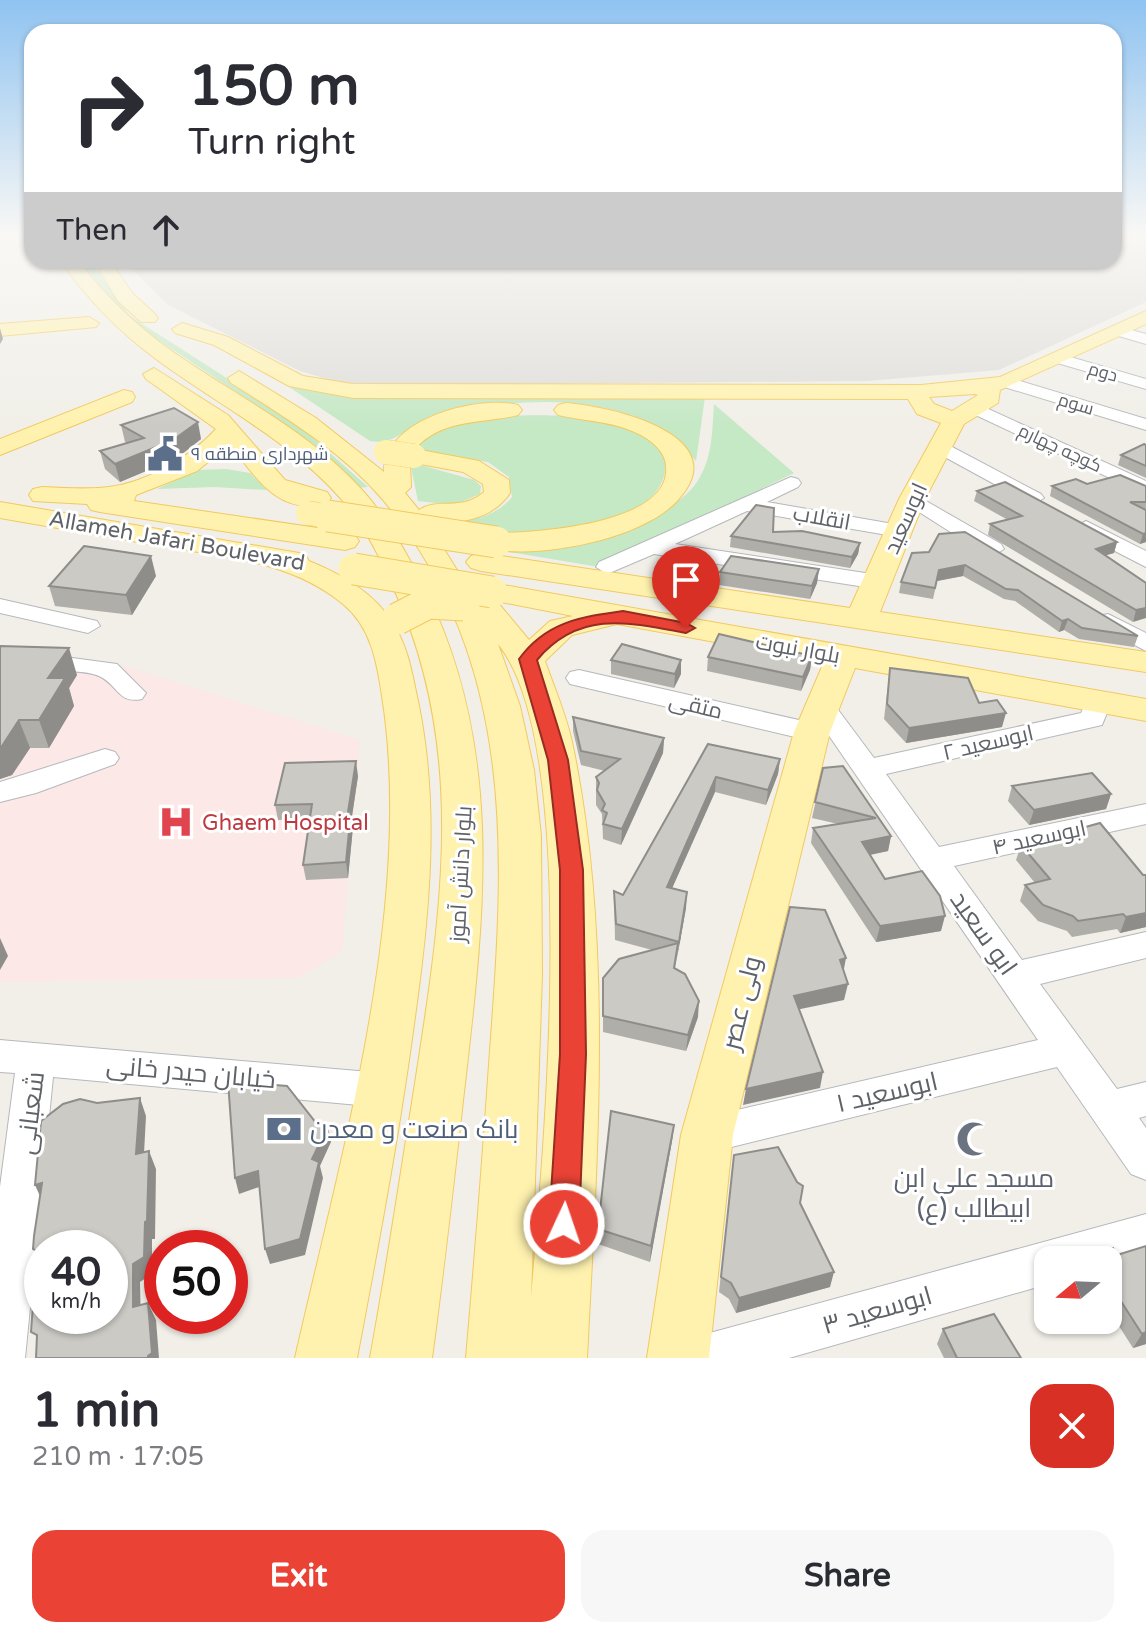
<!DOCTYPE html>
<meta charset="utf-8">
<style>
:root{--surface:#fff;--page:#f7f7f7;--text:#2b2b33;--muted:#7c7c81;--accent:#ea4335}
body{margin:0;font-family:"Varela Round",Cairo,sans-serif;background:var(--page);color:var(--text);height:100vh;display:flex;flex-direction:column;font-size:30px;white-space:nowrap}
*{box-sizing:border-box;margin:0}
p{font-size:26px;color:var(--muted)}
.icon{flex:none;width:44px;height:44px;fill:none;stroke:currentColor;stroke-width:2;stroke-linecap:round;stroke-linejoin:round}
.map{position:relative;height:1358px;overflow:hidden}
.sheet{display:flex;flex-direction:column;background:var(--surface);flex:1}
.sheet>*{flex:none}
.hud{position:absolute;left:24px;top:24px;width:1098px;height:244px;border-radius:24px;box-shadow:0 2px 6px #0004;background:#fff;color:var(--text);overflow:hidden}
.needle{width:52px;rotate:251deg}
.tools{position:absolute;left:1034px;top:1246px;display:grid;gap:16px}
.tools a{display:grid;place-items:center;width:88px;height:88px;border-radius:16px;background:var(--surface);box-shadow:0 2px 6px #0004;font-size:40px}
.speed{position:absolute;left:24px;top:1230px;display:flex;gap:16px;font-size:40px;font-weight:700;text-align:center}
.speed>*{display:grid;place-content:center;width:104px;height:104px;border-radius:50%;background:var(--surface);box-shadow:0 2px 6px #0004;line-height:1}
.speed small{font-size:20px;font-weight:400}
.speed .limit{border:12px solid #d22;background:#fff;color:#111}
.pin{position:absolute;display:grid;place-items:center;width:68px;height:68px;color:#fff;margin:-82px -34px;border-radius:50% 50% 50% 0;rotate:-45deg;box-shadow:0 0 8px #0007}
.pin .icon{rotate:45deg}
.me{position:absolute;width:88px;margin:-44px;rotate:3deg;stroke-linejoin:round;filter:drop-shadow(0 0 6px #0008)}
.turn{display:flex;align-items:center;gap:28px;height:168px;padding:0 32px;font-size:36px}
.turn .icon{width:104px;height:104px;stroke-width:2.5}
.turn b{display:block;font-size:56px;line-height:68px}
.then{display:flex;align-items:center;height:76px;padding:0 32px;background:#0003;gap:16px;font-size:30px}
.round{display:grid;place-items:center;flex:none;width:84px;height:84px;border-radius:24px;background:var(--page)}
.overview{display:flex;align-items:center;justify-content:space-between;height:136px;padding:0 32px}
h1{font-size:48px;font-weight:700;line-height:60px}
.primary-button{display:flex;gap:16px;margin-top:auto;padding:16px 32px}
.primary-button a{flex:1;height:92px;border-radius:24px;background:var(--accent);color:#fff;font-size:32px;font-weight:700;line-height:92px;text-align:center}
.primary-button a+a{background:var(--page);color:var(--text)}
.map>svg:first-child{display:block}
.industrial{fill:#e0deda}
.medical{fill:#fce8e6}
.green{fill:#c5e8c5}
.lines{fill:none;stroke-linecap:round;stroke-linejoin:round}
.minor-casing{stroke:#b5b8bc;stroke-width:2}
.major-casing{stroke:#f2c960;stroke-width:2}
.minor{fill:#fff;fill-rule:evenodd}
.major{fill:#fff2af;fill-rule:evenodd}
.major-bridge-far1-casing{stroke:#f2c960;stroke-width:25;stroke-linecap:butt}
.major-bridge-casing{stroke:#f2c960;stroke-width:33;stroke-linecap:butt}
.major-bridge-far1{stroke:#fff2af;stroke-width:24}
.major-bridge{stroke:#fff2af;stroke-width:31}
.wall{fill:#afaea9}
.shaded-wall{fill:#8f8d8a}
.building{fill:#cccac5;stroke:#8f8d8a;stroke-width:2;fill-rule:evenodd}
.route{fill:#ea4335;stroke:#982c22;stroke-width:2}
.labels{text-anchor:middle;stroke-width:6;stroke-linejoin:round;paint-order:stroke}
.far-street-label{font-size:18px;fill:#5f6368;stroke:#fff}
.far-service-label{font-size:18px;fill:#4e5e75;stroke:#fff;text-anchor:start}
.street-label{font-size:22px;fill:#5f6368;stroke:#fff}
.health-label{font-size:22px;fill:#be3a42;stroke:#fff;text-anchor:start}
.near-street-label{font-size:26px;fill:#5f6368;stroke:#fff}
.near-service-label{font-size:26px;fill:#4e5e75;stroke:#fff;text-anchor:start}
.near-worship-label{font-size:26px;fill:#5b616d;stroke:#fff}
</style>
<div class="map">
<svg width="1146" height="1358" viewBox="0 0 1146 1358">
<rect width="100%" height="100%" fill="#f1efe8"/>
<polygon class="industrial" points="1114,236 1146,236 1146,302 999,370 867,381 392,385 337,382 300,371 168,305 123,260 1114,260"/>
<polygon class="medical" points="112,662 360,740 342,952 299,978 0,982 0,663"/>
<g class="green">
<polygon points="75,260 89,260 130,316 294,421 368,487 356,488 283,423 122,316"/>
<path d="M289 387 365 398 705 397 696 461C637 387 514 395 431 419 407 425 396 446 370 441Z"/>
<path d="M714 404 794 473 599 567 510 552C560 545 668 526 697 482 713 458 712 431 714 404Z"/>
<path d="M510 416C546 414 656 413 665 461 667 473 662 485 654 494 611 542 499 536 443 524 469 521 495 518 512 497L509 477 488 462 410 449C430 421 480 421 510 416Z"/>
<polygon points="410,462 474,480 481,486 480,494 454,505 418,501"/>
<polygon points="226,469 250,473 267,490 214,487 157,489 197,470"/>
</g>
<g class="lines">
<g class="minor-casing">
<g id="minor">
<polygon points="1117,326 1146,334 1146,344 1112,334 1109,331"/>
<polygon points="1060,354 1146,379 1146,389 1054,362 1052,359"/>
<polygon points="1007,377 1146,419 1146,430 1001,386 1001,378"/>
<polygon points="973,402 1146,481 1146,495 967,411 967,403"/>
<polygon points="939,440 1041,494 1044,498 1034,504 1027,502 932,450 930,446"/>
<polygon points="791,477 798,479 801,483 798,487 767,502 899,525 910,531 899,537 747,511 675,544 878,575 886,577 889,582 886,587 878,589 654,554 607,574 596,567 599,562"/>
<polygon points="912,493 1001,544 1004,549 993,556 985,554 905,503 902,499"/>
<polygon points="1086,521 1146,551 1146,567 1078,532 1075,527"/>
<polygon points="0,599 97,621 100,626 88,633 0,613"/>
<polygon points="1108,614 1146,633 1146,651 1099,626 1096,621 1099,616"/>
<path d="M50 655 117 664 146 693 142 699C119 704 118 686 101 677 83 667 22 672 0 673V657Z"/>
<polygon points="579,670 812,723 822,726 826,732 822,738 812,741 570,684 566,678 570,672"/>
<polygon points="1098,695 1107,697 1111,703 1102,725 886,774 939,847 1146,804 1146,824 954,866 1022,960 1146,932 1146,958 1040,984 1117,1089 1146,1082 1146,1116 1139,1118 1146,1128 1146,1180 1131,1174 1057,1067 707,1153 693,1148 687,1135 693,1122 707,1117 1038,1040 808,705 812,699 830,699 874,758 1081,713 1089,697"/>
<polygon points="105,749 115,752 119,758 115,764 36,793 0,802 0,782"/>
<polygon points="0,1040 381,1073 395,1078 400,1090 395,1102 381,1107 53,1077 25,1358 0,1358 0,1187 15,1073 0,1072"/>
<polygon points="1146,1214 1146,1256 1108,1267 1108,1260 1048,1260 1048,1284 789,1358 682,1358 689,1341 706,1334"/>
</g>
</g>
<g class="major-casing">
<g id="major">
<path d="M60 260H77C105 295 136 326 173 352 236 396 311 432 363 491 388 519 407 554 424 587 506 750 484 918 464 1092 454 1181 444 1270 432 1358H370C386 1271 399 1183 413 1096 440 922 470 753 393 587 380 557 364 525 342 500 291 441 218 405 156 359 118 331 87 299 60 260Z"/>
<polygon points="108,265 114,266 132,293 155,314 158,318 155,322 141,322 118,301 99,270"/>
<path d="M1146 311V324L1000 390 998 403 964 424 925 499 880 612 1146 652V672L481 571 471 568 466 562 471 556 481 553 850 608 899 499 941 423 917 414 908 399 353 398 289 386 214 345 175 333 172 329 182 323 228 337 303 376 353 384 921 385 1000 377ZM975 394 978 395 952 411 934 404 929 397Z"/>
<polygon points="89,317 99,323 96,327 0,336 0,324"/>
<path d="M154 368 228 415 285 480 327 492 331 498 327 504C277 516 255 476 230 444L197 471 136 495 134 501 345 532 355 535 359 541 355 547 345 550 100 512 91 510 87 504 33 501 29 495 33 489 42 487C61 488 80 489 99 488 141 486 189 459 216 429L146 379 143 374Z"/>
<path d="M239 371 316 418 384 472C383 419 478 395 518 405L522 410 518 415C482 424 442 418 415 449L479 461 509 480 510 493C492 520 456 526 426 520L478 604H499L529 640 550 621 573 616 481 598 477 592 481 586 492 583 1146 699V721L855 668 830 732 733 1135 709 1358H647L681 1135 794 732 824 662 617 624 572 635 545 661C554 687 566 714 572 742 614 939 597 1157 587 1358H466C475 1255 483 1153 490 1050 505 854 517 663 384 501 343 452 285 417 231 383L228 378ZM410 462 463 472 483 484 484 492C461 512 438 497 419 510L405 493 411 487ZM498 644C582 747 543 1161 531 1298L542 975 541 836 534 770 520 706Z"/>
<polygon points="124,390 132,392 135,397 132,402 0,455 0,439"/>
<path d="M566 403C609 406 739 435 677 501 641 540 535 560 486 548L482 542 486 536 496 533C534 533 661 525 666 473 668 457 659 447 646 438 619 421 588 422 558 415L554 410 558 405Z"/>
<path d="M0 502 305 554 309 561C343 575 375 593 394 625 409 649 413 678 419 706 440 811 429 919 414 1024 399 1136 378 1247 357 1358H295C341 1155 415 903 382 696 377 662 371 627 343 604 290 560 219 556 155 545 103 536 52 527 0 518Z"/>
</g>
</g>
<use href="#minor" class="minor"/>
<use href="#major" class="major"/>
<g class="major-bridge-far1-casing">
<g id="major-bridge-far1">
<polyline points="386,452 414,456"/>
<polyline points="308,513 341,518"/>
</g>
</g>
<g class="major-bridge-casing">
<g id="major-bridge">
<polyline points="328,516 496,542"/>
<polyline points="354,569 492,592"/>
<polyline points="397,619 428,603 464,605"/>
</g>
</g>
<use href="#major-bridge-far1" class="major-bridge-far1"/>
<use href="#major-bridge" class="major-bridge"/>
</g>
<g class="wall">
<polygon points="121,425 201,439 177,458 120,482 105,469 100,451 127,443 125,442"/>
<polygon points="1146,445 1146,478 1118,465 1121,455"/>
<polygon points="1087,484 1146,486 1146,542 1140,544 1050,496 1052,486"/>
<polygon points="977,491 1117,542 1114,553 1106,555 1146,583 1133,622 988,535 990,524 1008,520 974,501"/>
<polygon points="773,532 860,543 858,554 850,568 730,547 731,536"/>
<polygon points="939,534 1138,636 1134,647 1079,639 1064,630 1059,632 1015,601 1004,599 963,576 937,581 933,599 899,593 901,582 929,552"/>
<polygon points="819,569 817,583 810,599 719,585 720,572"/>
<polygon points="156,576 132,615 55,606 49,586"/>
<polygon points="0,646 77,675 69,688 74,706 49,748 30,748 12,775 0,779"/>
<polygon points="812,656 810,670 801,691 707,671 708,657"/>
<polygon points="611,660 681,674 674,688 611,674"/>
<polygon points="890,668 979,703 1002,727 906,743 884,719"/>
<polygon points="573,717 664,738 663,753 621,845 603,839 602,814 596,805 596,777 605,771 581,765 573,731"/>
<polygon points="708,744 780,759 778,774 766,805 715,792 672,888 686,908 675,968 698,1017 686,1051 603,1032 603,978 652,950 615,940 614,891 623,895"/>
<polygon points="823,768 891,836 888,851 870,855 885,879 941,931 876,942 811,843 813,828 838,824 812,818"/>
<polygon points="358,776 352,816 353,827 348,878 306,880 303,865 310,819 278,820 275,805"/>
<polygon points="1012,786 1111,794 1106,809 1029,825 1008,801"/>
<polygon points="1021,845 1143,875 1146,875 1146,927 1120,933 1117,929 1072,937 1067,931 1038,921 1020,901 1025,885 1035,883 1016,860"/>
<polygon points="674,1125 672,1141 650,1262 598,1244 598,1229"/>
<polygon points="734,1155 800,1203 830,1287 736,1313 729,1299 719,1292"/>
<polygon points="1146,1246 1146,1344 1133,1348 1108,1309 1108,1260 1080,1260 1086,1248 1117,1255"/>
<polygon points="943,1329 1021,1358 944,1358 937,1344"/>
</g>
<g class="shaded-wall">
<polygon points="0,328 3,339 0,344"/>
<polygon points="198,422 201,439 177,458 120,482 115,464"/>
<polygon points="1146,533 1146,542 1140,544 1143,534"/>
<polygon points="1117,542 1114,553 1093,559 1096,549"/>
<polygon points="860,543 858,554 850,568 852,557"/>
<polygon points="151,556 156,576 132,615 126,595"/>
<polygon points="965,565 963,576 937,581 939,570"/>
<polygon points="819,569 817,583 810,599 812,586"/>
<polygon points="1146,608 1146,618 1133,622 1136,610"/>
<polygon points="1068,619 1064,630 1059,632 1062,621"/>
<polygon points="69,648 77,675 69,688 74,706 49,748 39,720 48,678"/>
<polygon points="812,656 810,670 801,691 803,677"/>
<polygon points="681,660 681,674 674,688 675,674"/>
<polygon points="1006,713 1002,727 906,743 909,728"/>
<polygon points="19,720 30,748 12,775 0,779 0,747"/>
<polygon points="664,738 663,753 621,845 622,829"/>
<polygon points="780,759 778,774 766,805 768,790"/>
<polygon points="356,761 358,776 352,816 353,827 348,878 346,862 348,812"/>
<polygon points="716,777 715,792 666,902 667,887"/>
<polygon points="1111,794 1106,809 1029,825 1034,810"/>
<polygon points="891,836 888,851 859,857 862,842"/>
<polygon points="687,892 686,908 677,958 679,942"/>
<polygon points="1146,913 1146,927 1120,933 1126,917"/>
<polygon points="945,916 941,931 876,942 880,926"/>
<polygon points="0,938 8,956 0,970"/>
<polygon points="846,958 843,974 840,960"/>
<polygon points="848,984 844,1000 791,1011 794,996"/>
<polygon points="699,1001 698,1017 686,1051 688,1035"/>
<polygon points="823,1072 820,1088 743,1105 746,1089"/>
<polygon points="140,1098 146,1116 143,1172 136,1154"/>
<polygon points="674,1125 672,1141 650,1262 651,1246"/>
<polygon points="328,1126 331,1142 320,1166 323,1178 305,1255 270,1264 265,1249 312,1159"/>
<polygon points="149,1151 156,1169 155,1239 152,1239 152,1274 140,1282 141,1324 133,1307 133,1264 145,1222"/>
<polygon points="258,1171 262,1186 239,1194 235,1178"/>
<polygon points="42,1183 43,1203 35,1185"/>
<polygon points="834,1272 830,1287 736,1313 739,1298"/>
<polygon points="148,1303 156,1320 159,1358 148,1358"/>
<polygon points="1146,1332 1146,1344 1133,1348 1142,1334"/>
</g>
<g class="building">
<polygon points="174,408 198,422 173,440 115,464 100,451 144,438 121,425"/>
<polygon points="1144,444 1146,445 1146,466 1121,455"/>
<polygon points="1120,475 1146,486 1146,502 1130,502 1146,510 1146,533 1143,534 1052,486 1076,479 1087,484"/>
<polygon points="1005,482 1117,542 1096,549 1146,583 1146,608 1136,610 990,524 1022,516 977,491"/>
<polygon points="756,505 774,508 773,532 802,531 860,543 852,557 731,536"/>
<polygon points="965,532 1138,636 1082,628 1068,619 1062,621 1018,590 1006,589 965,565 939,570 935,588 901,582 912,553 929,552 939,534"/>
<polygon points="84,546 151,556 126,595 49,586"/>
<polygon points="731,556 819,569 812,586 720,572"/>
<polygon points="719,634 812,656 803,677 708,657"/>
<polygon points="622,644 681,660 675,674 611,660"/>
<polygon points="0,646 69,648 48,678 65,678 39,720 19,720 2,746 0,747"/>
<polygon points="890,668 968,678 979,703 997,700 1006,713 909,728 887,704"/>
<polygon points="573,717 664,738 622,829 603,824 607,813 602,810 605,804 597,790 599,783 596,777 620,759 581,751"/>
<polygon points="708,744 780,759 768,790 716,777 667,887 687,892 679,942 616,924 614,891 623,895"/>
<polygon points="356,761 348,812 351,811 346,862 303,865 312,804 275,805 285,763"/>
<polygon points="843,766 891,836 862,842 885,879 922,871 940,896 945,916 880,926 813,828 876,818 815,802 823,768"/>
<polygon points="1092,773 1111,794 1034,810 1012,786"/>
<polygon points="1100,823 1143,875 1146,875 1146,913 1126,917 1123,914 1078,921 1073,916 1043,905 1025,885 1050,879 1021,845"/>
<polygon points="790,907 825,910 846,958 840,960 848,984 794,996 823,1072 746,1089"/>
<polygon points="678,943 674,968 685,974 699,1001 688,1035 603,1016 603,978 619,959"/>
<polygon points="228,1081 287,1086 317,1124 328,1126 312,1159 319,1162 300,1239 265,1249 258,1171 235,1178"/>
<path d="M140 1098 136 1154 149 1151 147 1221 145 1222 144 1257 133 1264V1307L148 1303 152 1353 148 1356V1358H36L37 1335 31 1332 37 1251 33 1249 34 1236 42 1183 35 1185 41 1121 63 1104 80 1099 97 1103ZM42 1248H110V1316H42Z"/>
<polygon points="611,1111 674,1125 651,1246 598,1229"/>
<polygon points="778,1147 797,1182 803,1186 800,1203 834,1272 739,1298 731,1283 721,1277 734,1155"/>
<polygon points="1146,1246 1146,1332 1142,1334 1108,1281 1108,1260 1094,1260 1086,1248 1113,1248 1117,1255"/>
<polygon points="994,1314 1021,1358 957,1358 943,1329"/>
</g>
<linearGradient id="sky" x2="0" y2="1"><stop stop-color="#8fc3f1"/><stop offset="0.55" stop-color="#f9f8f5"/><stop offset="1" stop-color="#f9f8f5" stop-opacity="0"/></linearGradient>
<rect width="1146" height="426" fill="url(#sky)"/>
<path class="route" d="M623 611 686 623 695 628 686 633C629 622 579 610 537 660L568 760 583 870 586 1054 579 1224 575 1235 564 1239 553 1235 549 1224 560 1054V870L548 760 519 659C546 622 580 617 623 611Z"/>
<defs>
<g id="civic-bare" transform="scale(2.76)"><path d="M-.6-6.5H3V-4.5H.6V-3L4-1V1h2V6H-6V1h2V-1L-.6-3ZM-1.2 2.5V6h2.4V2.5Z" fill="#5c6f8a" stroke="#fff" stroke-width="2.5" paint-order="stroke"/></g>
<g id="hospital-bare" transform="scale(2.76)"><path d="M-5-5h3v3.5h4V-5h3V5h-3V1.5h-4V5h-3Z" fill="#e0444e" stroke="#fff" stroke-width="2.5" paint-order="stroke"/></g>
<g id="bank-bare" transform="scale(2.76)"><path d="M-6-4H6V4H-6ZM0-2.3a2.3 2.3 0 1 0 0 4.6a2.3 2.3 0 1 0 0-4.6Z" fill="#5c6f8a" stroke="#fff" stroke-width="2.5" paint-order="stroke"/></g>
<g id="mosque-bare" transform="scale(2.76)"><path d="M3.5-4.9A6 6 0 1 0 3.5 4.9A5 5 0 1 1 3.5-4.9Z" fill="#6b7280" stroke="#fff" stroke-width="2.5" paint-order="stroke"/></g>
</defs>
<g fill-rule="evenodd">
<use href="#civic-bare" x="165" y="454"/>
<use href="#hospital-bare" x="176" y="822"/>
<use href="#bank-bare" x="284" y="1129"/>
<use href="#mosque-bare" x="974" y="1139"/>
</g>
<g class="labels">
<g class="far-street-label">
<text transform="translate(1103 372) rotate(16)" y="6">دوم</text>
<text transform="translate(1076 404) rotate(17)" y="6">سوم</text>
<text transform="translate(1060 448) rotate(25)" y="6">کوچه چهارم</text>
</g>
<g class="far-service-label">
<text x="191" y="460">شهرداری منطقه ۹</text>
</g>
<g class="street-label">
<text transform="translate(822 517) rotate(10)" y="8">انقلاب</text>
<text transform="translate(905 518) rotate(-66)" y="8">ابوسعید</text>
<text transform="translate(177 540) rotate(10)" y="8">Allameh Jafari Boulevard</text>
<text transform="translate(798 648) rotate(10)" y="8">بلوار نبوت</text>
<text transform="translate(696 705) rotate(13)" y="8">متقی</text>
<text transform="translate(988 742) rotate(-13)" y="8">ابوسعید ۲</text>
<text transform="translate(1039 837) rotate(-12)" y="8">ابوسعید ۴</text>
<text transform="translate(460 874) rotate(-87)" y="8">بلوار دانش آموز</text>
</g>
<g class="health-label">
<text x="202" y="830">Ghaem Hospital</text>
</g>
<g class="near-street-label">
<text transform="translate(984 933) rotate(55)" y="9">ابو سعید</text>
<text transform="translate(741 1003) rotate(-76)" y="9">ولی عصر</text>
<text transform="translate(191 1072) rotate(5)" y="9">خیابان حیدر خانی</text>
<text transform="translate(887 1092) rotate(-13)" y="9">ابوسعید ۱</text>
<text transform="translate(30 1113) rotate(-83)" y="9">شعبانی</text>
<text transform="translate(877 1310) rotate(-16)" y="9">ابوسعید ۳</text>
</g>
<g class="near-service-label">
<text x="310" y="1138">بانک صنعت و معدن</text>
</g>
<g class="near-worship-label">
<text x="974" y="1187">مسجد علی ابن<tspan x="974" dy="30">ابیطالب (ع)</tspan></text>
</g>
</g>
</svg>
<div class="tools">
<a><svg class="needle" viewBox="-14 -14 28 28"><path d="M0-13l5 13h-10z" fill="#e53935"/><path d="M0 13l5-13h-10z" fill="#7c7c81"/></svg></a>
</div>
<div class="speed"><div>40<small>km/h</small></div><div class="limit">50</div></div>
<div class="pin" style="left:686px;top:628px;background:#d93025"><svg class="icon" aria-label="arrive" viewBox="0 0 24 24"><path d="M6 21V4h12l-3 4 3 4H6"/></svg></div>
<svg class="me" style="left:564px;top:1224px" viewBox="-20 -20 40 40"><circle r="17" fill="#ea4335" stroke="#fff" stroke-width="3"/><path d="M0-11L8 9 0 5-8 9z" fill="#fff"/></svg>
<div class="hud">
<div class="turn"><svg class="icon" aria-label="right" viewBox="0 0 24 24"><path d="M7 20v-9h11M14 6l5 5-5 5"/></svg><div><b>150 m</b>Turn right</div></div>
<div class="then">Then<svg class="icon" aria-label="ahead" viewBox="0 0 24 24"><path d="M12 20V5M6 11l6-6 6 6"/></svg></div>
</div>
</div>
<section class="sheet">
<div class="overview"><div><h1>1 min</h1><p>210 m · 17:05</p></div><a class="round" style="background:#d93025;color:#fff"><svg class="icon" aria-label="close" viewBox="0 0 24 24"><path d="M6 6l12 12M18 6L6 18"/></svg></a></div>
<div class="primary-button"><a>Exit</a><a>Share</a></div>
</section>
